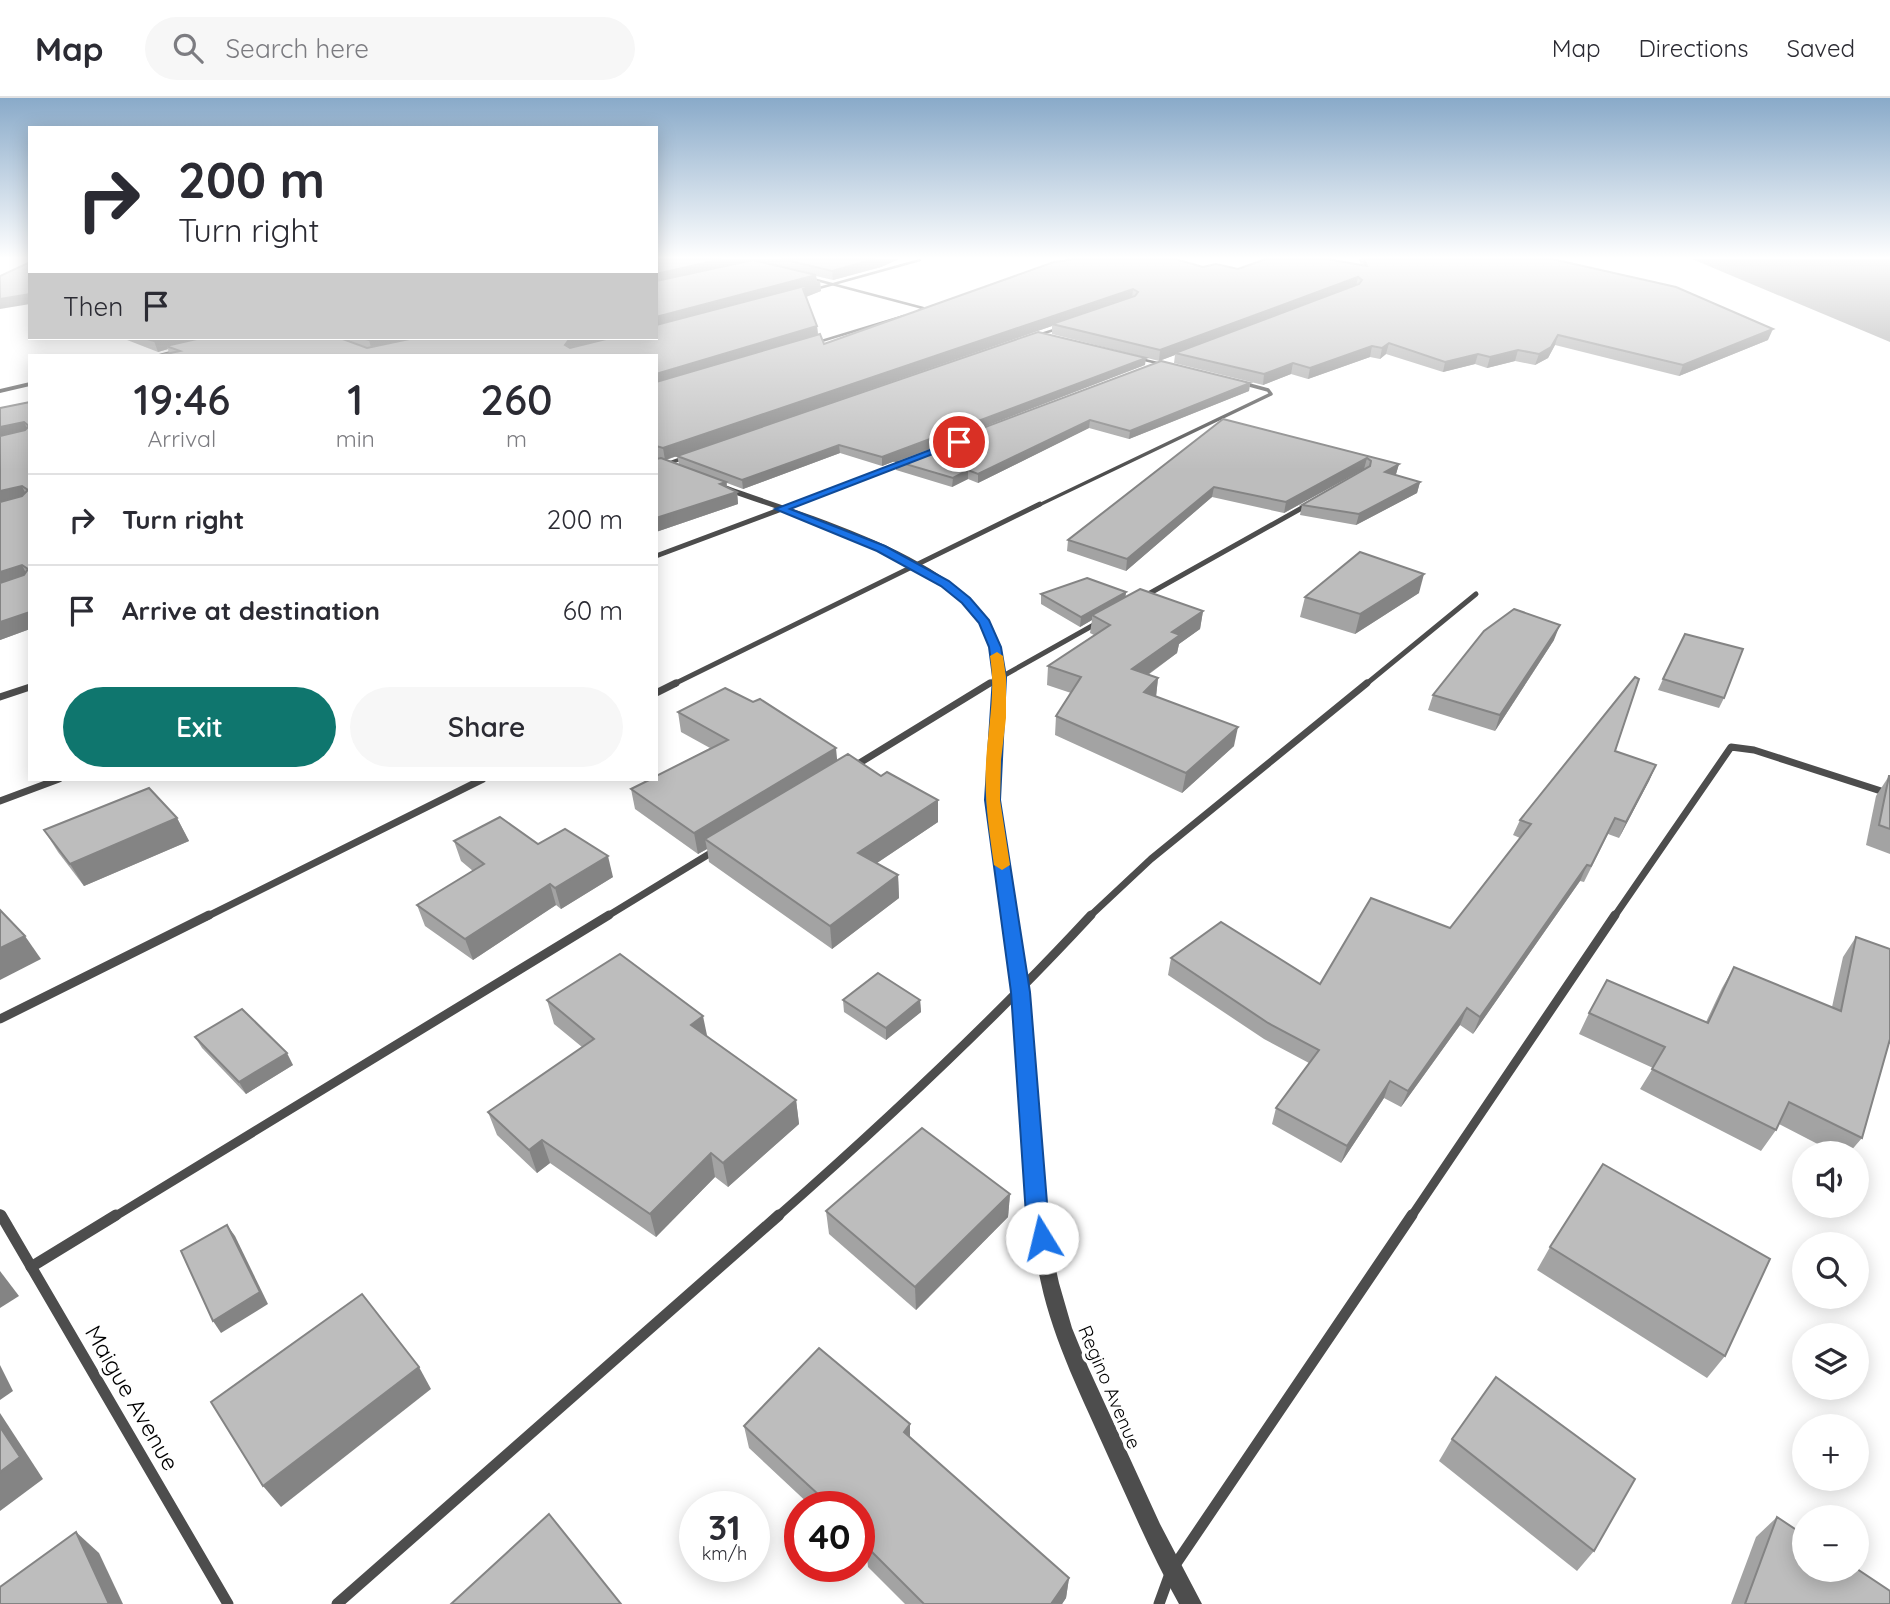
<!DOCTYPE html>
<meta charset="utf-8">
<style>
:root{--surface:#fff;--page:#f7f7f7;--text:#2b2b33;--muted:#7c7c81;--line:#e1e1e2;--accent:#0f766e}
body{margin:0;font-family:Quicksand,sans-serif;background:var(--page);color:var(--text);height:100vh;display:flex;flex-direction:column;font-size:26px;white-space:nowrap}
*{box-sizing:border-box;margin:0}
p{font-size:23px;color:var(--muted)}
.icon{flex:none;width:38px;height:38px;fill:none;stroke:currentColor;stroke-width:2;stroke-linecap:round;stroke-linejoin:round}
.map{position:relative;flex:1;overflow:hidden}
.panel{position:absolute;left:28px;top:256px;width:630px;height:427px;display:flex;flex-direction:column;background:var(--surface);border-radius:0px;box-shadow:0 4px 18px #0003}
.panel>*{flex:none}
.guide{position:absolute;left:28px;top:28px;width:630px;height:214px;border-radius:0px;box-shadow:0 4px 18px #0003;background:#fff;color:var(--text);overflow:hidden}
.fabs{position:absolute;left:1792px;top:1043px;display:grid;gap:14px}
.fabs a{display:grid;place-items:center;width:77px;height:77px;border-radius:50%;background:var(--surface);box-shadow:0 4px 18px #0003;font-size:35px}
.speed{position:absolute;left:679px;top:1393px;display:flex;gap:14px;font-size:35px;font-weight:700;text-align:center}
.speed>*{display:grid;place-content:center;width:91px;height:91px;border-radius:50%;background:var(--surface);box-shadow:0 4px 18px #0003;line-height:1}
.speed small{font-size:18px;font-weight:400}
.speed .limit{border:10px solid #d22;background:#fff;color:#111}
.pin{position:absolute;display:grid;place-items:center;width:60px;height:60px;color:#fff;margin:-30px;border:4px solid #fff;border-radius:50%;box-shadow:0 2px 7px #0007}
.me{position:absolute;width:77px;margin:-38px;rotate:351deg;stroke-linejoin:round;filter:drop-shadow(0 0 5px #0008)}
.turn{display:flex;align-items:center;gap:24px;height:147px;padding:0 35px;font-size:32px}
.turn .icon{width:91px;height:91px;stroke-width:2.5}
.turn b{display:block;font-size:49px;line-height:60px}
.then{display:flex;align-items:center;height:66px;padding:0 35px;background:#0003;gap:14px;font-size:26px}
.eta{display:flex;justify-content:space-evenly;align-items:center;height:119px;text-align:center}
.eta b{font-size:42px;font-weight:600;line-height:49px}
.cta{display:flex;gap:14px;margin-top:auto;padding:14px 35px}
.cta a{flex:1;height:80px;border-radius:42px;background:var(--accent);color:#fff;font-size:28px;font-weight:600;line-height:80px;text-align:center}
.cta a+a{background:var(--page);color:var(--text)}
ul{padding:0;list-style:none}
li{display:flex;align-items:center;gap:21px;height:91px;padding:0 35px;border-top:2px solid var(--line)}
li div{flex:1}
li b{display:block;font-size:26px}
li em{font-style:normal}
header{display:flex;align-items:center;gap:42px;box-sizing:border-box;height:98px;padding:0 35px;background:var(--surface);border-bottom:2px solid var(--line)}
header strong{font-size:33px}
nav{display:flex;gap:38px;margin-inline-start:auto;font-size:24px}
.search{width:490px;height:63px;background:var(--page);display:flex;align-items:center;gap:18px;box-sizing:border-box;padding:0 24px;border-radius:38px;color:var(--muted);font-size:26px}
.map>svg:first-child{display:block}
.water{fill:#9b9b9b}
.lines{fill:none;stroke-linecap:round;stroke-linejoin:round}
.minor-far5{stroke:#4d4d4d;stroke-width:2.5}
.minor-far4{stroke:#4d4d4d;stroke-width:3.5}
.minor-far3{stroke:#4d4d4d;stroke-width:5}
.minor-far2{stroke:#4d4d4d;stroke-width:7}
.minor-far1{stroke:#4d4d4d;stroke-width:9}
.minor{stroke:#4d4d4d;stroke-width:11}
.tertiary{fill:#4d4d4d;fill-rule:evenodd}
.wall{fill:#a3a3a3}
.shaded-wall{fill:#848484}
.building{fill:#bdbdbd;stroke:#848484;stroke-width:2}
.route{fill:#1a73e8;stroke:#114b97;stroke-width:2}
.slow{fill:#f59e0b}
.labels{text-anchor:middle;stroke-width:7;stroke-linejoin:round;paint-order:stroke}
.street-label{font-size:19px;fill:#000;stroke:#fff}
.near-street-label{font-size:23px;fill:#000;stroke:#fff}
</style>
<header>
<strong>Map</strong>
<div class="search"><svg class="icon" aria-label="search" viewBox="0 0 24 24"><circle cx="10" cy="10" r="6"/><path d="M15 15l6 6"/></svg>Search here</div>
<nav><a>Map</a><a>Directions</a><a>Saved</a></nav>
</header>
<div class="map">
<svg width="1890" height="1506" viewBox="0 0 1890 1506">
<rect width="100%" height="100%" fill="#fff"/>
<polygon class="water" points="1692,161 1890,161 1890,244"/>
<g class="lines">
<g class="minor-far5">
<polyline points="809,180 923,210 915,215"/>
<polyline points="812,192 920,162"/>
<polyline points="1035,238 1060,230"/>
<polyline points="815,245 904,218"/>
<polyline points="1136,260 1166,267"/>
</g>
<g class="minor-far4">
<polyline points="656,370 686,359"/>
<polyline points="790,408 904,365"/>
<polyline points="1037,408 1271,296 1268,292 1242,285"/>
<polyline points="1306,408 1309,406"/>
</g>
<g class="minor-far3">
<polyline points="656,458 795,406"/>
<polyline points="1143,499 1309,406"/>
<polyline points="672,587 1040,406"/>
<polyline points="987,587 1099,524"/>
<polyline points="1365,587 1476,496"/>
</g>
<g class="minor-far2">
<polyline points="656,595 676,585"/>
<polyline points="0,599 30,589"/>
<polyline points="853,669 990,585"/>
<polyline points="0,703 59,681"/>
<polyline points="206,819 483,681"/>
<polyline points="606,819 714,753"/>
<polyline points="1089,819 1151,761 1367,585"/>
<polyline points="1614,819 1731,649 1754,652 1890,696"/>
</g>
<g class="minor-far1">
<polyline points="0,921 209,817"/>
<polyline points="0,1116 2,1119"/>
<polyline points="114,1119 609,817"/>
<path d="M777 1119C886 1023 992 924 1091 817"/>
<polyline points="1411,1119 1615,817"/>
</g>
<g class="minor">
<polyline points="1,1117 228,1506"/>
<polyline points="31,1169 116,1117"/>
<polyline points="337,1506 779,1117"/>
<polyline points="1159,1506 1171,1473 1412,1117"/>
</g>
<g class="tertiary">
<polygon points="185,249 187,252 165,257 155,257"/>
<polygon points="30,284 30,288 0,295 0,291"/>
<path d="M719 387H725C798 414 909 445 967 498 986 516 1000 540 1004 566 1011 612 997 659 999 705L1028 896 1042 1077 1051 1149 1059 1185 1072 1230 1088 1269 1160 1426 1202 1506H1179C1152 1458 1131 1408 1108 1358 1083 1301 1054 1245 1041 1185 1020 1091 1022 995 1014 900 1009 834 995 770 987 705 986 659 1000 612 994 567 991 541 979 519 961 502 905 449 792 417 719 391Z"/>
</g>
</g>
<g class="wall">
<polygon points="656,161 899,161 881,169 833,182 816,178 817,185 820,184 821,193 806,199 817,228 818,236 824,246 1203,169 1238,171 1361,167 1359,161 1552,161 1768,242 1679,278 1555,247 1548,260 1535,267 1515,263 1487,270 1475,266 1443,274 1386,256 1380,261 1370,259 1308,281 1291,276 1263,287 1174,265 1175,257 1159,263 1052,236 1052,228 666,362 679,366 677,358 1145,267 882,368 840,355 743,391 727,385 727,389 737,394 738,406 656,434 656,257 169,256 168,251 158,254 122,240 656,240"/>
<polygon points="1250,285 1249,293 1129,341 1089,330 978,385 968,381 952,389 896,372 895,363"/>
<polygon points="30,304 30,531 0,542 0,310"/>
<polygon points="1223,321 1399,366 1396,376 1395,377 1420,384 1417,395 1356,427 1300,417 1302,407 1364,371 1284,415 1212,399 1126,473 1067,453 1068,442"/>
<polygon points="1126,494 1125,499 1203,513 1200,531 1179,546 1177,555 1148,577 1158,580 1156,598 1234,648 1182,695 1055,637 1056,618 1071,595 1047,587 1048,568 1094,537 1090,535 1092,522 1080,529 1041,506 1041,496"/>
<polygon points="1419,495 1355,536 1300,519 1305,499"/>
<polygon points="1554,542 1495,633 1428,612 1433,597"/>
<polygon points="1663,581 1724,600 1719,610 1658,592"/>
<polygon points="678,614 837,663 881,678 938,702 938,724 877,765 898,777 899,800 832,851 709,764 707,751 698,756 635,711 631,691 710,650 681,634"/>
<polygon points="1615,653 1656,667 1649,683 1619,740 1608,736 1584,784 1580,783 1473,936 1460,927 1401,1009 1384,1000 1341,1065 1272,1026 1276,1010 1309,965 1264,941 1168,877 1171,860 1320,886 1450,830 1520,740 1513,737 1520,722"/>
<polygon points="1889,678 1890,678 1890,756 1866,747 1876,698"/>
<polygon points="177,720 189,743 84,788 58,754 44,732"/>
<polygon points="454,743 538,746 613,779 561,811 556,807 473,862 425,828 417,807 473,773 461,763"/>
<polygon points="1856,839 1890,851 1890,946 1889,946 1862,1040 1849,1055 1835,1055 1779,1026 1776,1032 1761,1053 1640,991 1653,970 1579,936 1589,915 1706,924 1722,890 1734,869 1832,909 1843,859"/>
<polygon points="547,902 707,939 796,1002 799,1026 728,1089 715,1079 656,1139 550,1065 537,1075 497,1037 488,1014 582,949 554,926"/>
<polygon points="843,902 920,902 921,914 886,942 844,914"/>
<polygon points="195,939 293,967 246,996 202,950"/>
<polygon points="1010,1096 1008,1119 916,1212 829,1136 826,1113"/>
<polygon points="1550,1149 1725,1258 1707,1280 1537,1172"/>
<polygon points="910,1326 910,1340 1069,1480 1066,1500 1062,1506 905,1506 868,1469 867,1460 859,1453 859,1409 812,1409 749,1350 744,1328"/>
<polygon points="1452,1341 1594,1453 1577,1473 1439,1363"/>
<polygon points="1777,1419 1890,1506 1731,1506 1756,1439"/>
</g>
<g class="shaded-wall">
<polygon points="722,161 754,161 754,163 656,185 656,176"/>
<polygon points="875,161 899,161 881,169 833,182 832,173"/>
<polygon points="816,177 817,185 820,184 821,193 803,200 803,191 656,230 656,219"/>
<polygon points="1358,179 1356,188 1175,255 1175,257 1159,263 1160,252"/>
<polygon points="1133,191 1132,200 1052,226 1052,228 665,362 663,350"/>
<polygon points="30,196 30,206 0,211 0,201"/>
<polygon points="817,228 818,239 656,287 656,276"/>
<polygon points="1773,231 1768,242 1679,278 1683,267"/>
<polygon points="1558,237 1555,247 1548,260 1535,267 1539,256"/>
<polygon points="169,240 218,240 166,248 168,251 158,254 154,243"/>
<polygon points="379,240 427,240 372,253 369,242"/>
<polygon points="580,240 621,240 567,257 565,247 568,243"/>
<polygon points="1389,245 1386,256 1380,261 1382,250"/>
<polygon points="1372,248 1370,259 1308,281 1310,270"/>
<polygon points="1518,252 1515,263 1487,270 1490,259"/>
<polygon points="1478,256 1475,266 1443,274 1445,264"/>
<polygon points="1146,260 1145,267 882,368 882,359"/>
<polygon points="1293,265 1291,276 1263,287 1264,276"/>
<polygon points="1250,285 1249,293 1129,341 1130,333"/>
<polygon points="1090,322 1089,330 978,385 978,376"/>
<polygon points="24,324 30,336 0,343 0,329"/>
<polygon points="839,347 840,355 743,391 742,382"/>
<polygon points="1367,360 1364,371 1284,415 1286,404"/>
<polygon points="1399,366 1396,376 1383,384 1385,374"/>
<polygon points="968,372 968,381 952,389 953,380"/>
<polygon points="726,384 728,396 737,394 738,406 656,434 656,420"/>
<polygon points="1420,384 1417,395 1356,427 1359,416"/>
<polygon points="22,388 28,401 0,408 0,393"/>
<polygon points="1214,389 1212,399 1126,473 1127,461"/>
<polygon points="22,467 29,481 0,491 0,474"/>
<polygon points="1424,476 1419,495 1355,536 1360,516"/>
<polygon points="1126,494 1125,504 1092,517 1092,522 1080,529 1081,519"/>
<polygon points="1203,513 1200,531 1179,546 1177,555 1129,590 1132,571 1172,534"/>
<polygon points="30,514 30,531 0,542 0,524"/>
<polygon points="1560,527 1554,542 1495,633 1500,617"/>
<polygon points="1158,580 1156,599 1144,594"/>
<polygon points="1238,629 1234,648 1182,695 1186,675"/>
<polygon points="836,650 838,671 705,741 707,751 698,756 694,735"/>
<polygon points="1656,667 1649,683 1619,740 1626,724"/>
<polygon points="938,702 938,724 859,777 858,755"/>
<polygon points="177,720 189,743 84,788 70,766"/>
<polygon points="608,758 613,779 561,811 555,790"/>
<polygon points="1587,767 1580,783 1473,936 1480,919"/>
<polygon points="898,777 899,800 832,851 830,828"/>
<polygon points="550,786 556,807 473,862 465,841"/>
<polygon points="25,838 41,861 0,882 0,850"/>
<polygon points="920,902 921,914 886,942 886,930"/>
<polygon points="1467,910 1460,927 1401,1009 1408,993"/>
<polygon points="703,918 708,942 691,927"/>
<polygon points="287,955 293,967 246,996 239,984"/>
<polygon points="1390,983 1384,1000 1341,1065 1347,1048"/>
<polygon points="796,1002 799,1026 728,1089 723,1065"/>
<polygon points="542,1042 550,1065 537,1075 529,1052"/>
<polygon points="711,1055 715,1079 656,1139 650,1116"/>
<polygon points="1010,1096 1008,1119 916,1212 915,1189"/>
<polygon points="227,1127 235,1138 268,1206 221,1235 213,1223"/>
<polygon points="0,1173 19,1198 0,1210"/>
<polygon points="0,1267 13,1293 0,1302"/>
<polygon points="419,1269 431,1291 281,1409 263,1388"/>
<polygon points="0,1315 43,1381 0,1413"/>
<polygon points="910,1326 910,1348 904,1334"/>
<polygon points="76,1434 99,1455 123,1506 109,1506"/>
<polygon points="1069,1480 1066,1500 1062,1506 1051,1506"/>
</g>
<g class="building">
<polygon points="656,161 722,161 656,176"/>
<polygon points="782,161 875,161 832,173"/>
<polygon points="1075,161 1175,161 1203,169 1216,166 1238,171 1266,161 1327,161 1367,168 1364,161 1552,161 1676,189 1773,231 1683,267 1558,237 1551,249 1539,256 1518,252 1490,259 1478,256 1445,264 1389,245 1382,250 1372,248 1310,270 1293,265 1264,276 1175,255 1359,186 1362,182 1358,179 1160,252 1052,226 1135,198 1138,194 1133,191 663,350 656,348 656,284 820,236 824,246 1054,164"/>
<polygon points="753,162 816,177 656,219 656,183"/>
<polygon points="30,164 30,196 0,201 0,178"/>
<polygon points="820,184 803,191 817,228 656,276 656,257 161,257 180,253 166,248 201,240 340,240 367,250 414,240 580,240 568,243 565,247 570,250 610,240 656,240 656,227"/>
<polygon points="1038,234 1146,260 882,359 839,347 742,382 677,358"/>
<polygon points="144,240 169,240 154,243"/>
<polygon points="362,240 379,240 369,242"/>
<polygon points="1161,263 1250,285 1130,333 1090,322 978,376 968,372 953,380 895,363"/>
<polygon points="30,304 30,514 0,524 0,485 24,477 28,471 22,467 0,474 0,404 22,398 28,392 22,388 0,393 0,338 25,332 29,328 24,324 0,329 0,310"/>
<polygon points="1223,321 1399,366 1385,374 1420,384 1359,416 1302,407 1370,368 1371,363 1367,360 1286,404 1214,389 1127,461 1068,442"/>
<polygon points="661,360 726,384 720,386 737,394 656,420 656,361"/>
<polygon points="1360,454 1424,476 1360,516 1305,499"/>
<polygon points="1087,480 1126,494 1081,519 1041,496"/>
<polygon points="1140,491 1203,513 1172,534 1180,537 1132,571 1158,580 1144,594 1238,629 1186,675 1056,618 1081,579 1048,568 1110,527 1092,517"/>
<polygon points="1514,511 1560,527 1500,617 1433,597 1484,533"/>
<polygon points="1685,536 1743,551 1724,600 1663,581"/>
<polygon points="1635,579 1639,581 1615,653 1656,667 1626,724 1615,720 1591,768 1587,767 1480,919 1467,910 1408,993 1390,983 1347,1048 1276,1010 1319,952 1268,925 1171,860 1221,824 1320,886 1371,800 1450,830 1531,726 1520,722"/>
<polygon points="725,590 753,604 760,601 836,650 694,735 631,691 651,681 656,681 656,678 728,642 678,614"/>
<polygon points="848,656 881,678 887,674 938,702 858,755 898,777 830,828 705,741"/>
<polygon points="1889,678 1890,678 1890,731 1879,727"/>
<polygon points="149,690 177,720 70,766 44,732"/>
<polygon points="500,719 538,746 565,731 608,758 555,790 550,786 465,841 417,807 484,766 454,743"/>
<polygon points="0,812 25,838 0,850"/>
<polygon points="1856,839 1890,851 1890,941 1862,1040 1789,1004 1776,1032 1652,971 1665,949 1589,915 1607,882 1708,925 1734,869 1841,913"/>
<polygon points="620,856 703,918 691,927 796,1002 723,1065 711,1055 650,1116 542,1042 529,1052 488,1014 594,941 547,902"/>
<polygon points="878,875 920,902 886,930 843,902"/>
<polygon points="242,911 287,955 239,984 195,939"/>
<polygon points="922,1030 1010,1096 915,1189 826,1113"/>
<polygon points="1603,1066 1770,1161 1725,1258 1550,1149"/>
<polygon points="227,1127 260,1194 213,1223 181,1153"/>
<polygon points="362,1196 419,1269 263,1388 211,1304"/>
<polygon points="819,1250 910,1326 904,1334 1069,1480 1051,1506 924,1506 866,1448 870,1444 859,1434 859,1409 832,1409 744,1328"/>
<polygon points="1496,1279 1635,1381 1594,1453 1452,1341"/>
<polygon points="0,1329 20,1359 0,1374"/>
<polygon points="549,1416 621,1506 451,1506"/>
<polygon points="1777,1419 1804,1437 1804,1472 1857,1471 1890,1493 1890,1506 1745,1506"/>
<polygon points="76,1434 109,1506 0,1506 0,1489"/>
</g>
<linearGradient id="sky" x2="0" y2="1"><stop stop-color="#89aac9"/><stop offset="0.43" stop-color="#fff"/><stop offset="1" stop-color="#fff" stop-opacity="0"/></linearGradient>
<rect width="1890" height="372" fill="url(#sky)"/>
<polygon class="route" points="956,342 964,344 790,411 885,448 949,483 970,500 989,522 1001,549 1006,579 1000,702 1030,894 1048,1117 1053,1140 1050,1147 1042,1150 1034,1147 1026,1117 1011,894 985,702 993,579 989,549 979,525 962,505 941,488 877,453 775,411"/>
<path class="slow" d="M997 554 1003 558 1006 579V620L1001 662 1000 702 1010 767 1002 772 994 767C989 732 984 700 986 665 988 628 996 595 990 558Z"/>
<g class="labels">
<g class="street-label">
<text transform="translate(1110 1289) rotate(67)" y="7">Regino Avenue</text>
</g>
<g class="near-street-label">
<text transform="translate(132 1300) rotate(60)" y="8">Maigue Avenue</text>
</g>
</g>
</svg>
<div class="fabs">
<a><svg class="icon" aria-label="sound" viewBox="0 0 24 24"><path d="M4 9h4l5-4v14l-5-4H4zM17 9q2 3 0 6"/></svg></a>
<a><svg class="icon" aria-label="search" viewBox="0 0 24 24"><circle cx="10" cy="10" r="6"/><path d="M15 15l6 6"/></svg></a>
<a><svg class="icon" aria-label="layers" viewBox="0 0 24 24"><path d="M12 4l9 5-9 5-9-5zM3 14l9 5 9-5"/></svg></a>
<a>+</a>
<a>−</a>
</div>
<div class="speed"><div>31<small>km/h</small></div><div class="limit">40</div></div>
<div class="pin" style="left:959px;top:344px;background:#d93025"><svg class="icon" aria-label="arrive" viewBox="0 0 24 24"><path d="M6 21V4h12l-3 4 3 4H6"/></svg></div>
<svg class="me" style="left:1042px;top:1140px" viewBox="-20 -20 40 40"><circle r="19" fill="#fff"/><path d="M0-13L10 11 0 6-10 11z" fill="#1a73e8"/></svg>
<div class="guide">
<div class="turn"><svg class="icon" aria-label="right" viewBox="0 0 24 24"><path d="M7 20v-9h11M14 6l5 5-5 5"/></svg><div><b>200 m</b>Turn right</div></div>
<div class="then">Then<svg class="icon" aria-label="arrive" viewBox="0 0 24 24"><path d="M6 21V4h12l-3 4 3 4H6"/></svg></div>
</div>
<section class="panel">
<div class="eta">
<div><b>19:46</b><p>Arrival</p></div>
<div><b>1</b><p>min</p></div>
<div><b>260</b><p>m</p></div>
</div>
<ul>
<li><svg class="icon" aria-label="right" viewBox="0 0 24 24"><path d="M7 20v-9h11M14 6l5 5-5 5"/></svg><div><b>Turn right</b></div><em>200 m</em></li>
<li><svg class="icon" aria-label="arrive" viewBox="0 0 24 24"><path d="M6 21V4h12l-3 4 3 4H6"/></svg><div><b>Arrive at destination</b></div><em>60 m</em></li>
</ul>
<div class="cta"><a>Exit</a><a>Share</a></div>
</section>
</div>
